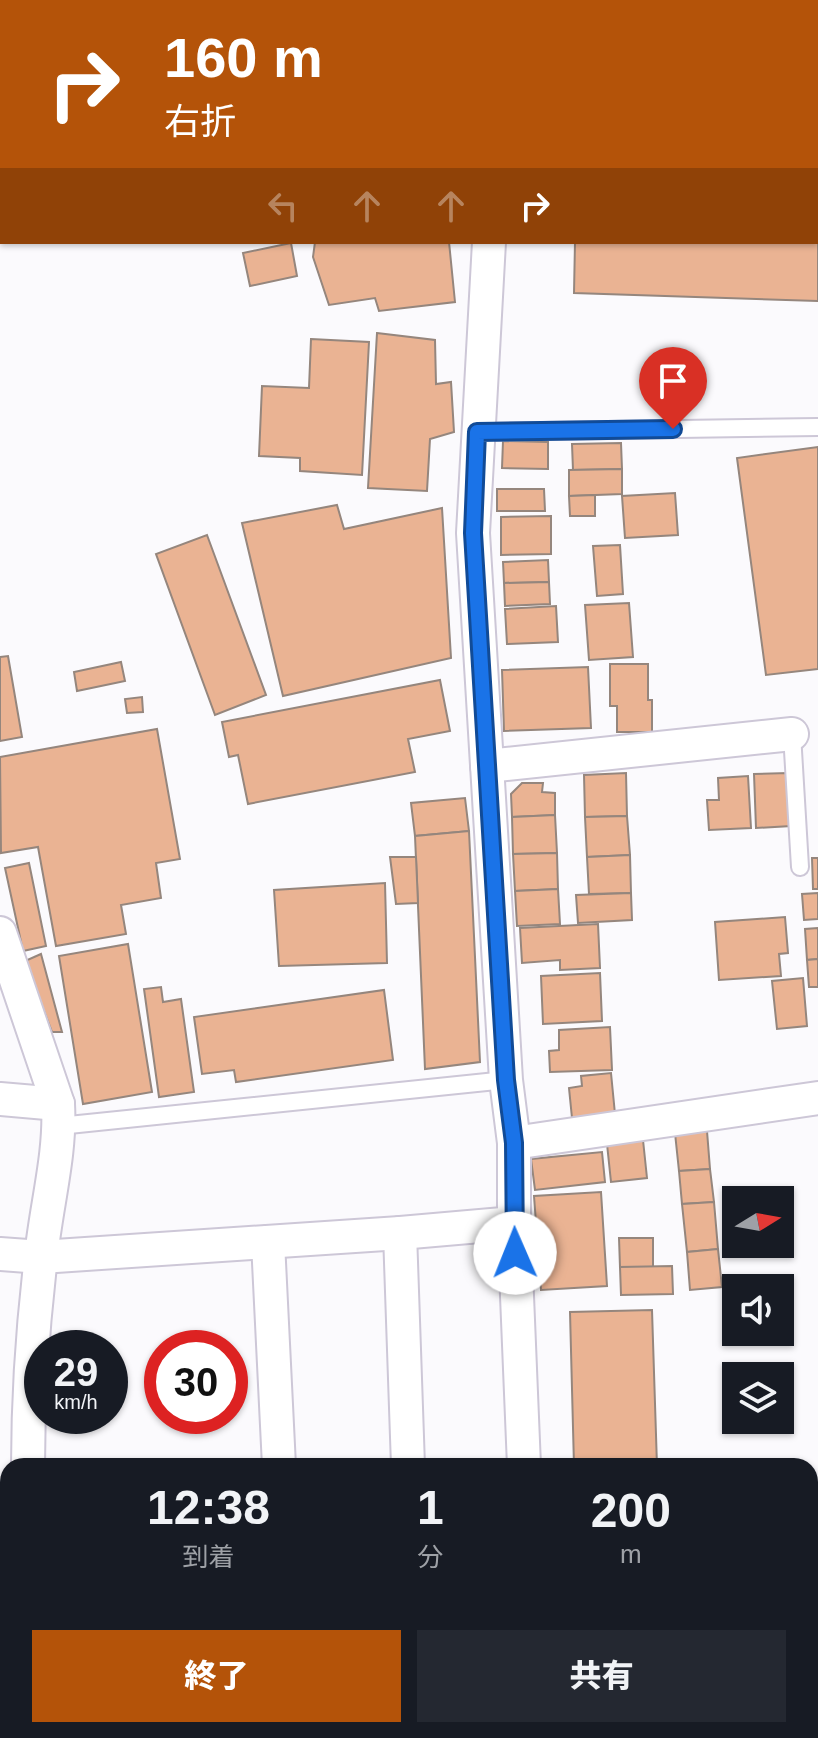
<!DOCTYPE html>
<html lang="ja">
<meta charset="utf-8">
<style>
:root{--surface:#171b24;--page:#242831;--text:#f1f3f6;--muted:#9ea1a6;--accent:#b45309}
body{margin:0;font-family:Helvetica,"Noto Sans JP",sans-serif;background:var(--page);color:var(--text);height:100vh;display:flex;flex-direction:column;font-size:30px;white-space:nowrap}
*{box-sizing:border-box;margin:0}
p{font-size:26px;color:var(--muted)}
.icon{flex:none;width:44px;height:44px;fill:none;stroke:currentColor;stroke-width:2;stroke-linecap:round;stroke-linejoin:round}
.map{position:relative;flex:1;overflow:hidden}
.sheet{position:absolute;left:0px;top:1458px;width:818px;height:280px;display:flex;flex-direction:column;background:var(--surface);border-radius:24px 24px 0 0;box-shadow:0 2px 6px #0004}
.sheet>*{flex:none}
.top-card{position:absolute;left:0px;top:0px;width:818px;height:244px;box-shadow:0 2px 6px #0004;background:#b45309;color:#fff;overflow:hidden}
.needle{width:52px;rotate:79deg}
.buttons{position:absolute;left:722px;top:1186px;display:grid;gap:16px}
.buttons a{display:grid;place-items:center;width:72px;height:72px;border-radius:0px;background:var(--surface);box-shadow:0 2px 6px #0004;font-size:40px}
.speed{position:absolute;left:24px;top:1330px;display:flex;gap:16px;font-size:40px;font-weight:700;text-align:center}
.speed>*{display:grid;place-content:center;width:104px;height:104px;border-radius:50%;background:var(--surface);box-shadow:0 2px 6px #0004;line-height:1}
.speed small{font-size:20px;font-weight:400}
.speed .limit{border:12px solid #d22;background:#fff;color:#111}
.pin{position:absolute;display:grid;place-items:center;width:68px;height:68px;color:#fff;margin:-82px -34px;border-radius:50% 50% 50% 0;rotate:-45deg;box-shadow:0 0 8px #0007}
.pin .icon{rotate:45deg}
.me{position:absolute;width:88px;margin:-44px;rotate:359deg;stroke-linejoin:round;filter:drop-shadow(0 0 6px #0008)}
.turn{display:flex;align-items:center;gap:28px;height:168px;padding:0 32px;font-size:36px}
.turn .icon{width:104px;height:104px;stroke-width:2.5}
.turn b{display:block;font-size:56px;line-height:68px}
.lanes{display:flex;align-items:center;height:76px;padding:0 32px;background:#0003;justify-content:center;gap:40px;direction:ltr}
.lanes .off{opacity:.35}
.eta{display:flex;justify-content:space-evenly;align-items:center;height:136px;text-align:center}
.eta b{font-size:48px;font-weight:800;line-height:56px}
.primary-button{display:flex;gap:16px;margin-top:auto;padding:16px 32px}
.primary-button a{flex:1;height:92px;border-radius:0px;background:var(--accent);color:#fff;font-size:32px;font-weight:800;line-height:92px;text-align:center}
.primary-button a+a{background:var(--page);color:var(--text)}
.map>svg:first-child{display:block}
.building{fill:#eab393;stroke:#95867d;stroke-width:2}
.lines{fill:none;stroke-linecap:round;stroke-linejoin:round}
.service-casing{stroke:#cdc7d7;stroke-width:20}
.minor-casing{stroke:#cdc7d7;stroke-width:36}
.service{stroke:#fff;stroke-width:16}
.minor{stroke:#fff;stroke-width:32}
.route-casing{stroke:#114b97;stroke-width:20}
.route{stroke:#1a73e8;stroke-width:14}
</style>
<div class="map">
<svg width="818" height="1738" viewBox="0 0 818 1738">
<rect width="100%" height="100%" fill="#fbfafd"/>
<g class="building">
<polygon points="281,0 402,0 392,2 281,2"/>
<rect x="816" y="62" width="2" height="134"/>
<polygon points="816,214 818,214 818,301 574,293 575,242 816,242"/>
<polygon points="315,242 449,242 455,302 379,311 375,298 329,305 313,257"/>
<polygon points="291,243 297,276 250,286 243,253"/>
<polygon points="377,333 435,340 436,384 451,382 454,432 430,439 427,491 368,488"/>
<polygon points="311,339 369,342 362,475 300,471 300,458 259,456 262,386 309,388"/>
<polygon points="503,441 548,442 548,469 502,468"/>
<polygon points="621,443 622,469 573,470 572,444"/>
<polygon points="818,447 818,669 766,675 737,458"/>
<polygon points="622,469 622,494 569,496 569,470"/>
<polygon points="497,489 544,489 545,511 497,511"/>
<polygon points="675,493 678,535 625,538 622,496"/>
<polygon points="595,495 595,516 570,516 569,496"/>
<polygon points="337,505 344,529 442,508 451,658 283,696 242,523"/>
<polygon points="551,516 551,554 501,555 501,517"/>
<polygon points="207,535 266,695 215,715 156,554"/>
<polygon points="620,545 623,594 597,596 593,546"/>
<polygon points="548,560 549,582 504,583 503,562"/>
<polygon points="549,582 550,604 505,606 504,583"/>
<polygon points="629,603 633,657 589,660 585,605"/>
<polygon points="556,606 558,642 507,644 505,609"/>
<polygon points="8,656 22,737 0,741 0,657"/>
<polygon points="121,662 125,681 77,691 74,672"/>
<polygon points="610,664 648,664 648,700 652,700 652,732 617,732 617,706 610,706"/>
<polygon points="588,667 591,728 504,731 502,670"/>
<polygon points="440,680 450,731 408,739 415,772 248,804 238,755 229,757 222,722"/>
<polygon points="142,697 143,712 127,713 125,699"/>
<polygon points="157,729 180,859 156,863 161,898 121,905 126,934 56,946 38,847 1,853 0,757"/>
<polygon points="626,773 627,816 585,817 584,775"/>
<polygon points="788,773 791,826 756,828 754,774"/>
<polygon points="748,776 751,828 709,830 707,800 719,800 718,778"/>
<polygon points="522,783 543,783 542,792 555,793 555,815 512,817 511,794"/>
<polygon points="465,798 469,831 415,836 411,803"/>
<polygon points="555,815 557,853 513,854 512,817"/>
<polygon points="627,816 630,855 587,857 585,817"/>
<polygon points="469,831 480,1062 425,1069 415,836"/>
<polygon points="557,853 558,889 515,891 513,854"/>
<polygon points="630,855 631,893 589,894 587,857"/>
<polygon points="390,857 416,857 418,903 396,904"/>
<polygon points="812,858 818,858 818,889 813,889"/>
<polygon points="29,863 46,946 23,951 5,868"/>
<polygon points="385,883 387,963 279,966 274,890"/>
<polygon points="558,889 560,924 517,926 515,891"/>
<polygon points="631,893 632,920 578,923 576,895"/>
<polygon points="818,893 818,919 804,920 802,894"/>
<polygon points="785,917 788,953 779,954 781,976 719,980 715,922"/>
<polygon points="598,924 600,968 560,970 560,960 522,963 520,928"/>
<polygon points="818,928 818,959 807,960 805,929"/>
<polygon points="128,944 152,1092 83,1104 59,956"/>
<polygon points="41,954 62,1032 52,1032 25,961"/>
<polygon points="818,959 818,987 809,987 807,960"/>
<polygon points="600,973 602,1021 543,1024 541,976"/>
<polygon points="803,978 807,1026 777,1029 772,981"/>
<polygon points="161,987 163,1002 181,999 194,1092 159,1097 144,989"/>
<polygon points="384,990 393,1060 236,1082 234,1070 202,1074 194,1017"/>
<polygon points="610,1027 612,1070 550,1072 549,1051 559,1050 559,1030"/>
<polygon points="611,1073 615,1114 572,1118 569,1088 582,1086 581,1076"/>
<polygon points="707,1131 710,1169 679,1171 675,1133"/>
<polygon points="643,1140 647,1178 611,1182 607,1144"/>
<polygon points="602,1152 605,1182 535,1190 531,1159"/>
<polygon points="710,1169 714,1202 682,1204 679,1171"/>
<polygon points="601,1192 607,1286 541,1290 534,1196"/>
<polygon points="714,1202 718,1249 687,1252 682,1204"/>
<polygon points="619,1238 653,1238 653,1267 620,1267"/>
<polygon points="718,1249 722,1287 690,1290 687,1252"/>
<polygon points="672,1266 673,1294 621,1295 620,1267"/>
<polygon points="652,1310 657,1466 574,1466 570,1312"/>
<polygon points="326,1730 388,1730 388,1738 325,1738"/>
<rect x="561" y="1730" width="64" height="8"/>
<polygon points="672,1730 723,1730 724,1738 673,1738"/>
<polygon points="736,1730 795,1730 795,1733 761,1738 737,1738"/>
</g>
<g class="lines">
<g class="service-casing">
<g id="service">
<polyline points="477,432 818,427"/>
<polyline points="792,734 800,867"/>
<polyline points="59,1126 506,1080"/>
<polyline points="0,1526 8,1529"/>
<polyline points="0,1677 8,1680"/>
</g>
</g>
<g class="minor-casing">
<g id="minor">
<polyline points="509,2 509,0"/>
<polyline points="489,242 473,533 506,1080 514,1143 514,1223 524,1466"/>
<polyline points="487,766 792,734"/>
<path d="M0 933 58 1104C61 1154 46 1206 41 1257 33 1324 28 1398 28 1466"/>
<polyline points="0,1099 58,1104"/>
<polyline points="514,1143 818,1098"/>
<polyline points="400,1233 408,1466"/>
<polyline points="268,1242 279,1466"/>
<polyline points="0,1254 41,1257 400,1233 514,1223"/>
<polyline points="34,1730 35,1738"/>
<polyline points="531,1730 531,1738"/>
</g>
</g>
<use href="#service" class="service"/>
<use href="#minor" class="minor"/>
</g>
<g class="lines">
<g class="route-casing">
<polyline id="route" points="515,1253 514,1143 506,1080 473,533 477,432 673,429"/>
</g>
<use href="#route" class="route"/>
</g>
</svg>
<div class="buttons">
<a><svg class="needle" viewBox="-14 -14 28 28"><path d="M0-13l5 13h-10z" fill="#e53935"/><path d="M0 13l5-13h-10z" fill="#9ea1a6"/></svg></a>
<a><svg class="icon" aria-label="sound" viewBox="0 0 24 24"><path d="M4 9h4l5-4v14l-5-4H4zM17 9q2 3 0 6"/></svg></a>
<a><svg class="icon" aria-label="layers" viewBox="0 0 24 24"><path d="M12 4l9 5-9 5-9-5zM3 14l9 5 9-5"/></svg></a>
</div>
<div class="speed"><div>29<small>km/h</small></div><div class="limit">30</div></div>
<div class="pin" style="left:673px;top:429px;background:#d93025"><svg class="icon" aria-label="arrive" viewBox="0 0 24 24"><path d="M6 21V4h12l-3 4 3 4H6"/></svg></div>
<svg class="me" style="left:515px;top:1253px" viewBox="-20 -20 40 40"><circle r="19" fill="#fff"/><path d="M0-13L10 11 0 6-10 11z" fill="#1a73e8"/></svg>
<div class="top-card">
<div class="turn"><svg class="icon" aria-label="right" viewBox="0 0 24 24"><path d="M7 20v-9h11M14 6l5 5-5 5"/></svg><div><b>160 m</b>右折</div></div>
<div class="lanes"><svg class="icon off" aria-label="left" viewBox="0 0 24 24"><path d="M17 20v-9H6M10 6l-5 5 5 5"/></svg><svg class="icon off" aria-label="ahead" viewBox="0 0 24 24"><path d="M12 20V5M6 11l6-6 6 6"/></svg><svg class="icon off" aria-label="ahead" viewBox="0 0 24 24"><path d="M12 20V5M6 11l6-6 6 6"/></svg><svg class="icon" aria-label="right" viewBox="0 0 24 24"><path d="M7 20v-9h11M14 6l5 5-5 5"/></svg></div>
</div>
<section class="sheet">
<div class="eta">
<div><b>12:38</b><p>到着</p></div>
<div><b>1</b><p>分</p></div>
<div><b>200</b><p>m</p></div>
</div>
<div class="primary-button"><a>終了</a><a>共有</a></div>
</section>
</div>
